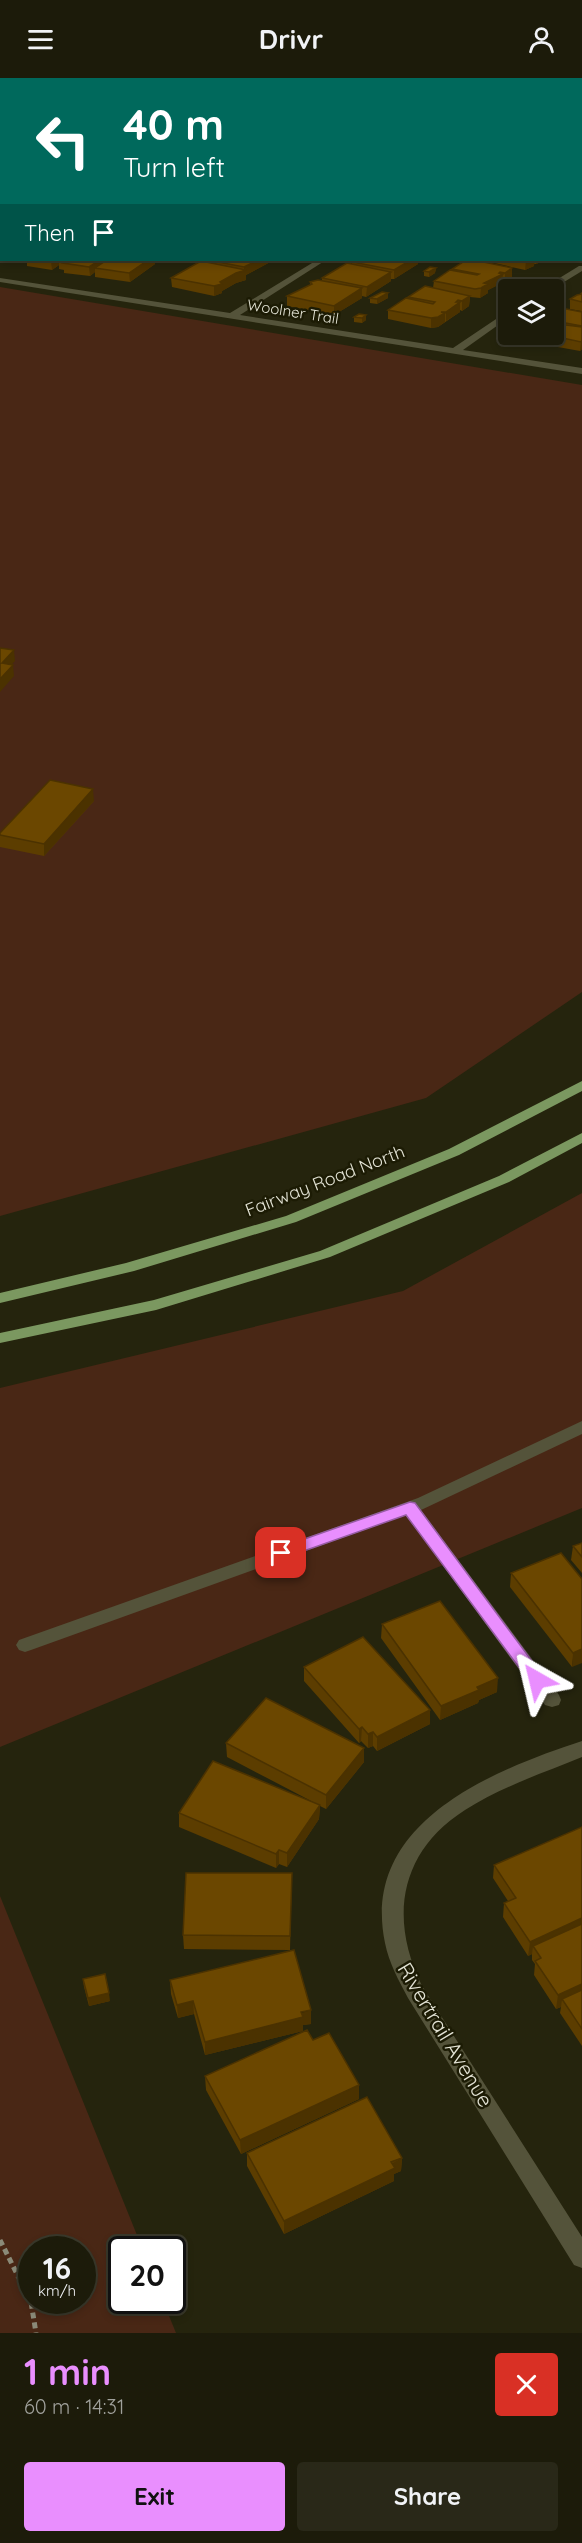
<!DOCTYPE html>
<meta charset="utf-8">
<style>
:root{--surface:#1c1b0a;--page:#292818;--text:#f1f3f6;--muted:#a0a19c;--line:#3a392b;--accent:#e98efe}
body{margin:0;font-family:Quicksand,sans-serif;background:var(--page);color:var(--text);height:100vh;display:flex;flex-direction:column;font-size:22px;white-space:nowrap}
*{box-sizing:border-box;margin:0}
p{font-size:20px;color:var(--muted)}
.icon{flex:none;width:33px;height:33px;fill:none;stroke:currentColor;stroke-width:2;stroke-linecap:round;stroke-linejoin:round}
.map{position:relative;height:2255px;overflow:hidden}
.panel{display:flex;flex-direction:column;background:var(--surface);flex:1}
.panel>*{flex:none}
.banner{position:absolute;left:0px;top:0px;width:582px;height:183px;box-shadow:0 3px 9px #0003,0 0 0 2px var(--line);background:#00695c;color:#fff;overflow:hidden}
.controls{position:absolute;left:498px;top:201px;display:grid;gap:12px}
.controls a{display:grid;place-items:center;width:66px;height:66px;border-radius:6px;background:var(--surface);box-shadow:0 3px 9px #0003,0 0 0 2px var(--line);font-size:30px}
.speed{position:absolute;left:18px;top:2158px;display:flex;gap:12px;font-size:30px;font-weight:700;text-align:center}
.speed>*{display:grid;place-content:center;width:78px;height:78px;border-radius:50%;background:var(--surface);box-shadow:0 3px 9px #0003,0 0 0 2px var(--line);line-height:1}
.speed small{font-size:15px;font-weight:400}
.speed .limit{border:3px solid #111;border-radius:9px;background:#fff;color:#111}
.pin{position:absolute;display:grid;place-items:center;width:51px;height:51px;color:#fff;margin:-26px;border-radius:12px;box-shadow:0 3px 9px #0006}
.me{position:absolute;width:66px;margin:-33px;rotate:323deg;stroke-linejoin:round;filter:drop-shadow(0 0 4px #0008)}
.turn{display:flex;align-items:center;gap:21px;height:126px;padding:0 24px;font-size:27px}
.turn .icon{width:78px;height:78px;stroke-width:2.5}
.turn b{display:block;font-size:42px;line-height:51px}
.then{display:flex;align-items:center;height:57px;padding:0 24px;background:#0003;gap:12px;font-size:22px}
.round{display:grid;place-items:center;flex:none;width:63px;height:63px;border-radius:6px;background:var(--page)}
.headline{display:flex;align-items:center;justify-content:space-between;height:102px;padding:0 24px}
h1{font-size:36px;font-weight:700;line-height:45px;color:var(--accent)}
.action{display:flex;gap:12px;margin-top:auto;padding:12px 24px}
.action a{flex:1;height:69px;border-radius:6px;background:var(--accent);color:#111;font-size:24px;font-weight:700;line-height:69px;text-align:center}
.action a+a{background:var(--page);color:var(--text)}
header{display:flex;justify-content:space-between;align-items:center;height:78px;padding:0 24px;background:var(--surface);font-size:27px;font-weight:700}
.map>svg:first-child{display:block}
.green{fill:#492715;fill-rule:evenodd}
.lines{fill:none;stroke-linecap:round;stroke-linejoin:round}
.stream{stroke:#527c68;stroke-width:5}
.path-far1{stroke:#8a8a78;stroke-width:2;stroke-dasharray:2 1.5;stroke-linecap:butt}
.path{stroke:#8a8a78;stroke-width:5;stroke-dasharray:6 4;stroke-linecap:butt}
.minor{fill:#54533a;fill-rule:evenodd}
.major{fill:#7b9860;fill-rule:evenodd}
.wall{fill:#5c3d00}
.shaded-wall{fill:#4b3200}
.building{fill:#6b4700;stroke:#4b3200;stroke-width:1.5}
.route{fill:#e98efe;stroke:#975ca5;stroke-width:1.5}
.labels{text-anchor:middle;stroke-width:5;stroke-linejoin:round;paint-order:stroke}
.far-street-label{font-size:15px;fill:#e3e3d5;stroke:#1c1b04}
.street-label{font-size:18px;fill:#e3e3d5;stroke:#1c1b04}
.near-street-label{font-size:21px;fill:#e3e3d5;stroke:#1c1b04}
</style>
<header><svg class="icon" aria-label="menu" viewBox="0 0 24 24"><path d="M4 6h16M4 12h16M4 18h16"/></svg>Drivr<svg class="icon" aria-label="person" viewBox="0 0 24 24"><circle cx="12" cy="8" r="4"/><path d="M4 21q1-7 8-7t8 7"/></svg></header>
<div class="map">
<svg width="582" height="2255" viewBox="0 0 582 2255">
<rect width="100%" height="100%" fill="#25240d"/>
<g class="green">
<polygon points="0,0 116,0 2,2 2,182 4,182 0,184"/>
<polygon points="318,0 582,0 582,46 580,2 315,1"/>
<polygon points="0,209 582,307 582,914 426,1020 0,1138"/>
<polygon points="582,1115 582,1430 0,1669 0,1310 403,1213"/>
<path d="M0 1818 143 2172H122V2223H163L176 2255H0ZM32 2172H82V2223H32Z"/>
</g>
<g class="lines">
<g class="stream">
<polyline points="568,0 582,1"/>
<polyline points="453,2 459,0"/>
</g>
<polyline class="path-far1" points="73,2 78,0"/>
<polyline class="path" points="0,2162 31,2224 36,2255"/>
<g class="minor">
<polygon points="225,0 232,0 224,2"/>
<rect x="580" y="73" width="2" height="4"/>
<polygon points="317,182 326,182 240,237 453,270 508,233 508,240 463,272 582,290 582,296 0,204 0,200 230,235"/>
<polygon points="579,188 582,188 582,193 551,212 540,212"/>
<polygon points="582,1343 582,1356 421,1432 559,1617 561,1622 559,1627 552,1629 545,1627 406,1437 31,1572 25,1574 19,1572 16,1567 19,1562 418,1420"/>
<path d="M582 1663V1679C543 1695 501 1709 465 1732 399 1774 389 1841 422 1908L582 2159V2190L574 2187 408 1920C399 1903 389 1885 385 1865 360 1745 491 1693 582 1663Z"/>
</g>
<g class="major">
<polygon points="582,1003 582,1013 459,1077 296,1144 134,1193 0,1225 0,1215 126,1185 286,1138 449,1071"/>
<polygon points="582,1055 582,1065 509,1104 330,1179 156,1232 0,1265 0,1255 154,1222 320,1173 499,1098"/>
</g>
</g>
<g class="wall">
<polygon points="23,182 155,182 155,186 130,204 95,199 95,194 90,198 64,195 64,192 59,191 59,187 52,192 27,188 27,185 23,184"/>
<polygon points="204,182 274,182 246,197 246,202 236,205 222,213 222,215 214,218 172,209 171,200 204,184"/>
<polygon points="356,182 425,182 419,185 418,184 418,186 394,201 391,201 391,203 366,219 362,218 362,220 334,237 287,228 287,218 310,207 310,204 322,202 322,200 352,186 352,184"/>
<polygon points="481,182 546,182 536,186 534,186 534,188 525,192"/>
<polygon points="436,190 435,195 429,199 424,198 424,193"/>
<polygon points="512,190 512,199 505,204 502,204 502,205 488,212 488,215 480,220 470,219 469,228 462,233 460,232 460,234 438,249 431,250 388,241 388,232 408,221 408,219 433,210 434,203 452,192 452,191"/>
<polygon points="582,214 582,271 580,273 530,264 531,256 554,256 581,233 570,231 570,221 580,216"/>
<polygon points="370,220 388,220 377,226 370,225"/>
<polygon points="359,236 366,242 362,245 354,244 354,239"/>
<polygon points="94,723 44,778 0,769 0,755"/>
<polygon points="582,1465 582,1495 571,1482 573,1468"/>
<polygon points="511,1495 582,1501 572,1589 510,1509"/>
<polygon points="382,1546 497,1614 479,1622 478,1625 440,1642 381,1560"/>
<polygon points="304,1589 430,1646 377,1673 373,1668 368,1670 361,1663 359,1665 304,1603"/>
<polygon points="226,1665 364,1670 364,1684 326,1731 320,1728 319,1741 287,1789 279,1786 276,1790 179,1749 179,1735 313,1724 227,1679"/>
<polygon points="582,1749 582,1968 560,1935 561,1929 556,1931 534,1897 535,1886 532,1882 532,1876 528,1878 503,1839 504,1825 508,1823 493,1800 494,1787"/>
<polygon points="292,1795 290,1872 184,1871 183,1857"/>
<polygon points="83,1901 110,1923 89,1928 84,1909"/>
<polygon points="170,1902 311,1946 303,1947 303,1953 205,1977 194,1936 178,1940 171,1916"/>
<polygon points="313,1962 359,2021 241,2076 206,2012 205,1998"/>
<polygon points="247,2075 402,2080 401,2093 394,2096 394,2103 284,2156 247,2088"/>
</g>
<g class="shaded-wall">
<polygon points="279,0 289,0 288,2 276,2"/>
<rect x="580" y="54" width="2" height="9"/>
<polygon points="582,154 582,165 580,166 580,157"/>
<polygon points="53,182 68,182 59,182 59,187 52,192 51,183"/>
<polygon points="100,182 114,182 95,190 95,194 90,198 89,189"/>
<polygon points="148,182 155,182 155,186 130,204 129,195"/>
<polygon points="258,182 274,182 246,197 246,202 236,205 222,213 222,215 214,218 214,208 236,195 244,193 244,189"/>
<polygon points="411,182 418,182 418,186 394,201 394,192"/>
<polygon points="528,182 535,182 534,188 525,192 526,183"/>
<polygon points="536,182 546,182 536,186"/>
<polygon points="436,190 435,195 429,199 429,194"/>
<polygon points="512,190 512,199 505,204 505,195"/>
<polygon points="391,194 391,203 366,219 367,209"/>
<polygon points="500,194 500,197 503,196 502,205 488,212 488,215 480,220 481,210 484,205"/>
<polygon points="362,210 362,220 334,237 334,228"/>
<polygon points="388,215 388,220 377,226 377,221"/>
<polygon points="470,218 469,228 462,233 462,223"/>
<polygon points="458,222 457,226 460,224 460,234 446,243 446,234"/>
<polygon points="445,235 445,244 438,249 431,250 431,240"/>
<polygon points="366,237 366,242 362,245 362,240"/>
<polygon points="582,262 582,271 580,273 581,264"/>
<polygon points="14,572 15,583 3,596 2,585"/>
<polygon points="13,587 14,598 0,614 0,601"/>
<polygon points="93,711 94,723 44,778 44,766"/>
<polygon points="582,1571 582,1585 572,1589 573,1575"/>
<polygon points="498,1600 497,1614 479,1622 478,1625 440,1642 441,1628 477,1609"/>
<polygon points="430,1632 430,1646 377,1673 377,1659"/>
<polygon points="362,1649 361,1663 359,1665 359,1651"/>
<polygon points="373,1654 373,1668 368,1670 368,1656"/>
<polygon points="364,1670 364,1684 326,1731 326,1717"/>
<polygon points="320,1727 319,1741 287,1789 287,1775"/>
<polygon points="279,1772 279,1786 276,1790 276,1776"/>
<polygon points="582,1840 582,1853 533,1868 532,1876 528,1878 530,1864"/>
<polygon points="582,1906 582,1919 562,1921 561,1929 556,1931 558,1917"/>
<polygon points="109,1915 110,1923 89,1928 88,1920"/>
<polygon points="193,1923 194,1936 178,1940 177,1927"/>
<polygon points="311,1932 311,1946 303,1947 303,1953 205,1977 205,1964"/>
<polygon points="359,2007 359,2021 241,2076 240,2062"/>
<polygon points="402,2080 401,2093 394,2096 394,2103 284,2156 284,2143"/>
</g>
<g class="building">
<polygon points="150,0 190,0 187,2 147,2"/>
<polygon points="242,0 246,0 257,2 240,2"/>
<polygon points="257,0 279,0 276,2"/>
<polygon points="580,81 582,81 582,100 580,99"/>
<polygon points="580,132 582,132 582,156 580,157"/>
<polygon points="59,182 100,182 89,189 63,185 67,183"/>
<polygon points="107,182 148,182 129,195 95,190"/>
<polygon points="207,182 258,182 244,189"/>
<polygon points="356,182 411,182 394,192 352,184"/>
<polygon points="466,182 474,182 512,190 505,195 500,194 499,195 503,196 484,205 488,206 481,210 475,211 434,203 450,192 477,197 479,196 452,191"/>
<polygon points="201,183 246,192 236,195 220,204 222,206 214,208 171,200"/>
<polygon points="347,185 391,194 367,209 322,200"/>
<polygon points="430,189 436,190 429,194 424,193"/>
<polygon points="318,202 362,210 334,228 287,218 312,206 310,204"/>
<polygon points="425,208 470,218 462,223 458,222 456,224 460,224 446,234 441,234 445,235 438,239 431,240 388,232 406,220 433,226 435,224 408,219"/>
<polygon points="382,214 388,215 377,221 370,220"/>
<polygon points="582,216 582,224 570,221 577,217"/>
<polygon points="561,230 582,234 582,248 566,245 565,247 582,249 582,262 581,264 544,256 554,256 554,232 555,231"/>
<polygon points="359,236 366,237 362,240 354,239"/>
<polygon points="0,570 14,572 2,585 13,587 0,601"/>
<polygon points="50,702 93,711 44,766 0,757 0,755"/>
<polygon points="582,1465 582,1479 573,1468"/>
<polygon points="561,1475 582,1501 582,1571 573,1575 511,1495"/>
<polygon points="440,1523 498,1600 477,1609 479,1612 441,1628 382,1546"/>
<polygon points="363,1559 430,1632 377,1659 373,1654 368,1656 362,1649 359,1651 304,1589"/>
<polygon points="266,1620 364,1670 326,1717 226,1665"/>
<polygon points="213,1683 320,1727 287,1775 279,1772 276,1776 179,1735"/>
<polygon points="582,1749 582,1840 530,1864 504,1825 516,1820 494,1787"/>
<polygon points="186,1795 292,1795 290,1858 183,1857"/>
<polygon points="582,1846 582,1906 558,1917 535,1883 541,1880 533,1868"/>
<polygon points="294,1872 311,1932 301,1934 303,1939 205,1964 193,1923 177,1927 170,1902"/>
<polygon points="105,1896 109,1915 88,1920 83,1901"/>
<polygon points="582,1912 582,1951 562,1921"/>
<polygon points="307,1952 313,1962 329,1955 359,2007 240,2062 205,1998"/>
<polygon points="367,2019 402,2080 391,2084 395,2090 284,2143 247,2075"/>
</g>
<polygon class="route" points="410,1424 415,1425 543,1598 546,1602 543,1607 537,1609 532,1607 406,1437 281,1481 276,1480 273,1475 276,1471"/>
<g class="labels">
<g class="far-street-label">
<text transform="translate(293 234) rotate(9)" y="5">Woolner Trail</text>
</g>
<g class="street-label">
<text transform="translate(325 1103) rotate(-21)" y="6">Fairway Road North</text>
</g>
<g class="near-street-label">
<text transform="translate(445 1957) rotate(59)" y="7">Rivertrail Avenue</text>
</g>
</g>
</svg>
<div class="controls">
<a><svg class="icon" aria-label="layers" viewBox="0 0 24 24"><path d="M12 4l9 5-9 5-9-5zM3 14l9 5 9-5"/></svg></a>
</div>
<div class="speed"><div>16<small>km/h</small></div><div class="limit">20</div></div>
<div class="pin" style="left:281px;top:1475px;background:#d93025"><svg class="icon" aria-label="arrive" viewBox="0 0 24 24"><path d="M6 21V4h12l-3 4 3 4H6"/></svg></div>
<svg class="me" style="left:537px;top:1602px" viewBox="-20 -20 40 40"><path d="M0-17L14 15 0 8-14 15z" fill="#e98efe" stroke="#fff" stroke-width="4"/></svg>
<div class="banner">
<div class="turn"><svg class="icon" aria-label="left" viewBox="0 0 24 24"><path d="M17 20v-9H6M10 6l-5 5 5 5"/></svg><div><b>40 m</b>Turn left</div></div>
<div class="then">Then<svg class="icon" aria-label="arrive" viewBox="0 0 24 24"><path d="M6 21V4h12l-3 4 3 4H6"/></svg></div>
</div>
</div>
<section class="panel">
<div class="headline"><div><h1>1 min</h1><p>60 m · 14:31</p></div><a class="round" style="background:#d93025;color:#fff"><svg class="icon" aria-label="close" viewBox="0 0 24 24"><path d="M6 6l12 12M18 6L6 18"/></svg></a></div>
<div class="action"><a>Exit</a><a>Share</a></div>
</section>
